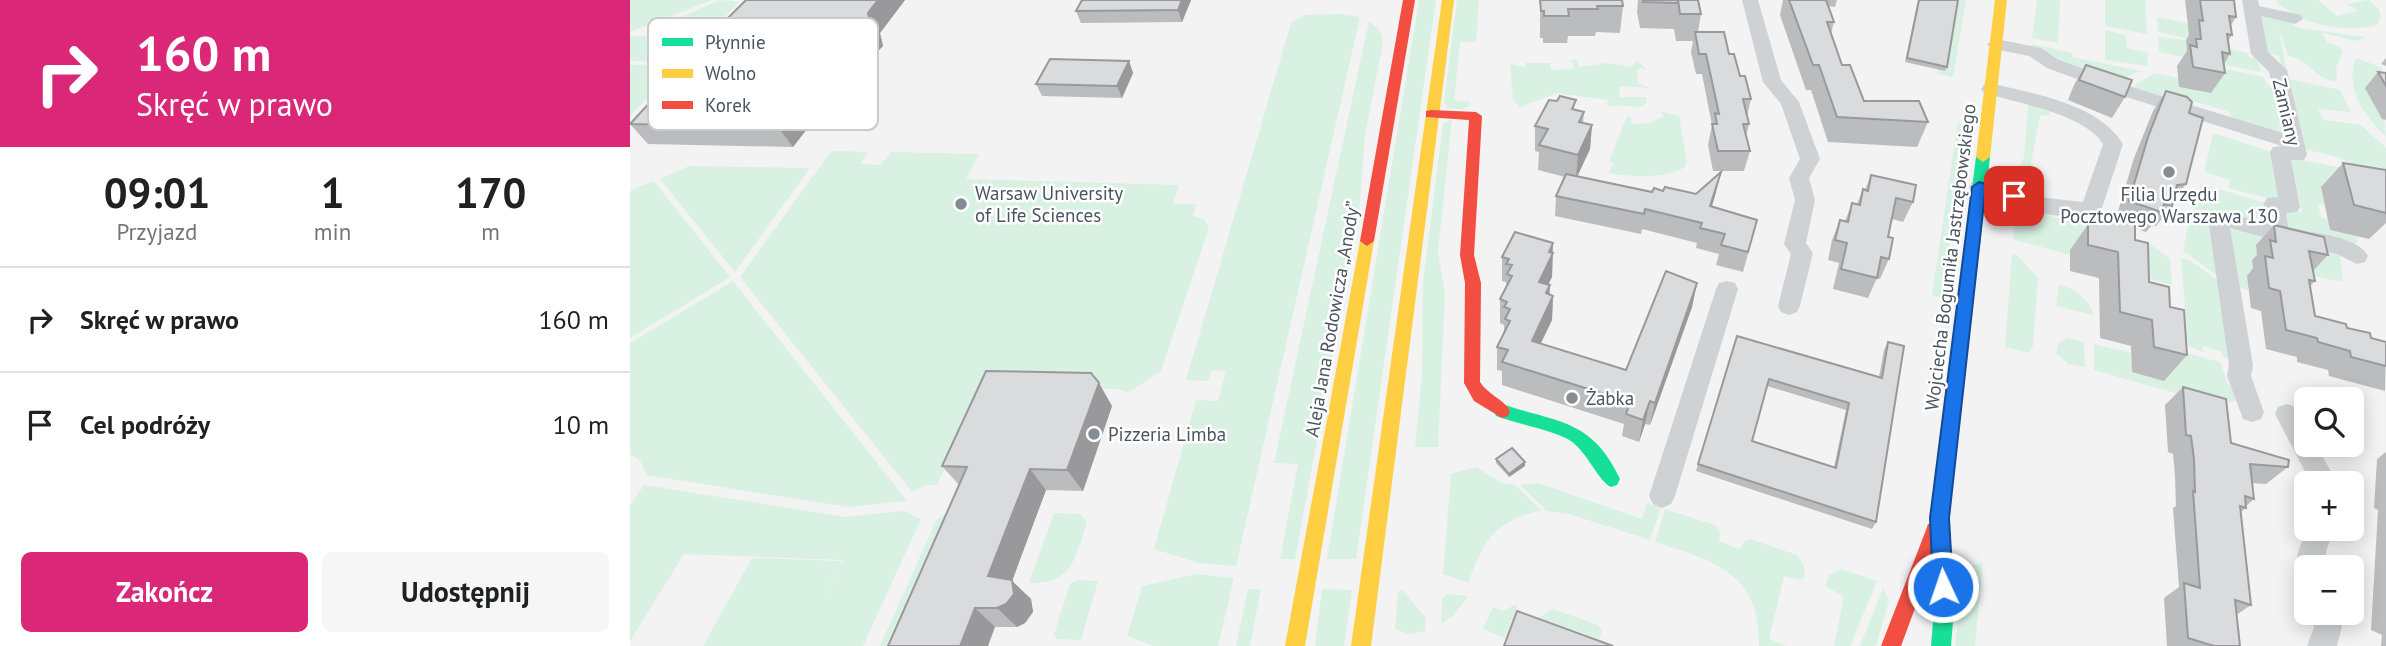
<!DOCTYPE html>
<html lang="pl">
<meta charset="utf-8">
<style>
:root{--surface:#fff;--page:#f6f6f6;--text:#202124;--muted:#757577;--line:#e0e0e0;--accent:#db2777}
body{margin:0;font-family:"PT Sans",sans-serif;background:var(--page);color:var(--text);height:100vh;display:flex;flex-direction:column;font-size:26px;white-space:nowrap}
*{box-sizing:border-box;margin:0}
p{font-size:23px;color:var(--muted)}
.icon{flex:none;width:38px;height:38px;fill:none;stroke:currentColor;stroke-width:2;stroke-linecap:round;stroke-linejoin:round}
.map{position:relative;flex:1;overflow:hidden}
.panel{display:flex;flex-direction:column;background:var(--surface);width:630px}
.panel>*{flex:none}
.guide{background:#db2777;color:#fff;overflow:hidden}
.buttons{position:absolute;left:1664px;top:387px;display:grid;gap:14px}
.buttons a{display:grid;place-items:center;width:70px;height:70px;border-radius:10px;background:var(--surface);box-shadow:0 4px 18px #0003;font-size:35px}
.pin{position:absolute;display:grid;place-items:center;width:60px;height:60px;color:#fff;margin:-30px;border-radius:14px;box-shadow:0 4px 10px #0006}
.me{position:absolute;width:77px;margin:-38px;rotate:357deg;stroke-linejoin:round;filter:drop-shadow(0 0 5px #0008)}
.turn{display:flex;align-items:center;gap:24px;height:147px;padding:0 21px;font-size:32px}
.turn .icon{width:91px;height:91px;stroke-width:2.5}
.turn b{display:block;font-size:49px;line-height:60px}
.eta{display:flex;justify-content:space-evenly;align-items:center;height:119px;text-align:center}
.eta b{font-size:42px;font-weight:700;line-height:49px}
.primary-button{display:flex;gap:14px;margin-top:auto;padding:14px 21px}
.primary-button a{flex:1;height:80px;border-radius:10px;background:var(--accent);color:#fff;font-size:28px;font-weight:700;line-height:80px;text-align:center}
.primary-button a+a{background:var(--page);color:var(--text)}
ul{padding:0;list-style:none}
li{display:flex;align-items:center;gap:21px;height:105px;padding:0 21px;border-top:2px solid var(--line)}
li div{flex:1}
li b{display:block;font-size:26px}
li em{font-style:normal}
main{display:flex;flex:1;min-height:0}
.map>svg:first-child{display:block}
.green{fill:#d9f1e3}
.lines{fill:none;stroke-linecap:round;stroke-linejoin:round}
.street{fill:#cfd2d4;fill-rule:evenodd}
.fast{fill:#16e098;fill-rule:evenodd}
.slow{fill:#ffcf43;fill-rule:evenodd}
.jam{fill:#f24e42;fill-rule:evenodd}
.wall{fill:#bbbcbe;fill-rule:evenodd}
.shaded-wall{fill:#99999b}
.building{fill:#dadbdd;stroke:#99999b;stroke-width:2;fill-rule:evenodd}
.route{fill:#1a73e8;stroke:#114b97;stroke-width:2}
.poi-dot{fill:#858c93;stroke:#fff;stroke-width:2.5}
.labels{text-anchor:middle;stroke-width:5;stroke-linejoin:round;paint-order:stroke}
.street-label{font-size:19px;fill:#4a5560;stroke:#fff}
.poi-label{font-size:19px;fill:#4a5560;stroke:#fff;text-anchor:start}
.key{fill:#fff;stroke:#c9cccf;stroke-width:2}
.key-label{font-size:19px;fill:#4a5560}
</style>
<main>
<section class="panel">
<div class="guide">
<div class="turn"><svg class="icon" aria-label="right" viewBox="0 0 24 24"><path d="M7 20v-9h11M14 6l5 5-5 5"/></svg><div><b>160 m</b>Skręć w prawo</div></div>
</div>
<div class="eta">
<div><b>09:01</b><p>Przyjazd</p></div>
<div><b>1</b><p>min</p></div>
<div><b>170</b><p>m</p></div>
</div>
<ul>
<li><svg class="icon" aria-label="right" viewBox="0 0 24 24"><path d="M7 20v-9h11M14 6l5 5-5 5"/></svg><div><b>Skręć w prawo</b></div><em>160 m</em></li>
<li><svg class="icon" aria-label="arrive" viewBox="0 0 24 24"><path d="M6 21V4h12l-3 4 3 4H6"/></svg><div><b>Cel podróży</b></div><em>10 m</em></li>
</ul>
<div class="primary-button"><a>Zakończ</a><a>Udostępnij</a></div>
</section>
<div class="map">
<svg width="1756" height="646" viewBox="0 0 1756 646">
<rect width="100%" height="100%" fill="#f3f3f3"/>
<g class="green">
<polygon points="0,0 82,0 0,32"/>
<polygon points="90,0 109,2 81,31 74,33 17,32"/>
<polygon points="789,0 806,0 726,559 697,559"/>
<path d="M827 0H849L846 42H830L824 101 841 102C835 112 827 109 817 108L814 102Z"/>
<polygon points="1327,0 1336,0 1323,77 1307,74 1308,69 1315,71"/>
<polygon points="1407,0 1430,0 1428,43 1402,38"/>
<polygon points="1475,0 1515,0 1517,34 1475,26"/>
<path d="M1645 0H1688L1707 16 1728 11 1717 4 1739 0 1750 11V20L1747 25C1714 34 1668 24 1645 0Z"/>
<path d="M1628 12 1661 23 1668 28 1736 37 1727 41 1692 33 1697 42 1709 46 1713 51 1706 68 1707 81C1687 82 1679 59 1658 56L1648 27 1658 76 1653 75 1649 56 1634 53Z"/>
<polygon points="711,14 730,17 606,566 569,563 524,549 566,400 588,401 596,371 582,370 578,381 556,380 661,23 674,15"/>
<polygon points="1527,17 1562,24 1560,39 1528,32"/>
<polygon points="739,21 750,31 753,43 735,135 729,214 665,559 650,559 668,464 644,463"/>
<polygon points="1475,30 1496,35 1497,48 1518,53 1517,66 1475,60"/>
<polygon points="8,36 76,37 52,62 0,61 0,37"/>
<polygon points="1528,37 1556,40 1558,58 1529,52"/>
<polygon points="1402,44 1442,53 1442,57 1511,71 1492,79 1439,67 1402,48"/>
<polygon points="1587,47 1618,53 1619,57 1627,58 1631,72 1585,63"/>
<path d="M1726 58 1753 68 1749 77 1756 136C1734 116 1714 88 1726 58Z"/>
<path d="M939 60H947L949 67 977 63 1001 67 1007 61 1017 70 1010 68 1007 71 1008 83 1020 88 989 86 990 97H1016V103L1011 107 986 105 984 107 975 104 980 100 925 93C914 100 902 101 890 108L883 100 880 64 895 67V63H920L921 70 944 69 943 63Z"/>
<polygon points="0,65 44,66 45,68 0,116"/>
<polygon points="1585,67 1634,77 1636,83 1646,91 1655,136 1602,120 1599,112 1535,92 1530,98 1504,88 1506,84 1525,73 1549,78"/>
<polygon points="1659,79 1710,90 1721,112 1688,109 1694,120 1731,125 1756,148 1756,170 1748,166 1751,178 1707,157 1674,149"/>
<polygon points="1398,104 1420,112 1419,116 1410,115 1396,191 1410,196 1409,198 1388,192 1389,171 1394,156"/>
<path d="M1029 111 1049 116 1057 162 1055 167C1039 179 998 177 979 173L984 163 979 161 997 116 1001 117 1002 124 1019 123 1034 116Z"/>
<polygon points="822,119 808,252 815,294 808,447 785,447 792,375 793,283 813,124"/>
<polygon points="1328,121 1335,128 1312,298 1302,295"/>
<polygon points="1583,133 1645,153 1653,202 1598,188 1600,180 1574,172"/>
<polygon points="205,151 238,152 230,164 250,165 261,152 349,154 336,179 549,185 543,204 566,204 563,216 574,219 579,228 531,371 498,393 488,389 353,386 307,485 296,485 282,492 110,277 199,154"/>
<polygon points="1656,157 1733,172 1691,188 1695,205 1688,204 1691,217 1698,219 1700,230 1726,236 1728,243 1710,246 1652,232 1648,207 1672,212 1665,180 1660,178"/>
<polygon points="59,166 180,168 105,272 30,179"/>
<polygon points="24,181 100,277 0,338 0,191"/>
<polygon points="1571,184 1639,204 1642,229 1564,209"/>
<path d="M1387 207 1517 242 1540 259 1542 285C1488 272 1437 252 1383 240Z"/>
<polygon points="1561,211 1583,218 1589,277 1553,251"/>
<polygon points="1596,223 1710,252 1713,282 1678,275 1626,246 1628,262 1618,290 1602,285"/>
<polygon points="1382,254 1387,255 1408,278 1403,346 1399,353 1375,347"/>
<polygon points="1551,258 1559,260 1593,284 1599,358 1593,357 1592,352 1573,346 1573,352 1558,346"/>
<polygon points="103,281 277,501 218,507 16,475 11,462 0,454 0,343"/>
<path d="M1429 284C1443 288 1461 300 1463 315L1426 306Z"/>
<polygon points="1437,338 1454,342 1455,367 1438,364 1426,353 1428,344"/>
<path d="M1464 344 1501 353 1502 372 1531 346 1590 362 1598 384 1603 387 1607 400C1593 410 1487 376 1464 370Z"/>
<path d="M846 467 872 483 885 485 911 510C865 522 854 539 838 583L813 574 821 474Z"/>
<polygon points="908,483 1012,519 1017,503 1031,507 1020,540 939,514 917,511 890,485"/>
<polygon points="14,485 215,517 273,511 291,519 233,646 73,646 122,558 212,561 181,624 213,560 54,554 0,641 0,505"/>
<path d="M1035 509 1085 525 1090 532 1089 541 1109 549 1115 541 1120 539 1167 555 1174 566 1175 576 1170 580 1154 576 1139 639 1157 646H1129C1130 572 1084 561 1025 542Z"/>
<polygon points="321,510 281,646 250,646 307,519"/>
<path d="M424 513 450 514 457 522C445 558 443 584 399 583Z"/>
<polygon points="1353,562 1345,646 1325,646 1334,569"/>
<polygon points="1211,569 1247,581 1220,646 1204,646 1214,597 1195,586 1199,575"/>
<polygon points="567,574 604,578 588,646 524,646 497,636 512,586"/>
<polygon points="447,580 468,581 451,640 427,639 424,635 440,584"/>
<polygon points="1253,588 1259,600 1246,646 1230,646"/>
<polygon points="618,589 631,589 620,646 606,646"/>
<polygon points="692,589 722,590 714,646 685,646"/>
<polygon points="768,591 773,591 796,618 795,631 778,634 765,629"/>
<polygon points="817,594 838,596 824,615 811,624 812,599"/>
<polygon points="886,604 887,609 875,638 853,629 863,607 873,611"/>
<polygon points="923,609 968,625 972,630 970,639 908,618"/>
</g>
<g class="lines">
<g class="street">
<polygon points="1112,0 1128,0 1151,80 1169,102 1190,159 1179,178 1185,200 1176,243 1183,253 1170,306 1167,312 1159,315 1151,312 1148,306 1161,254 1154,244 1165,200 1159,178 1170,159 1151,104 1133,82"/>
<polygon points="1612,0 1628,0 1629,6 1671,15 1673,19 1665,24 1631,16 1638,52 1657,70 1677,155 1674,160 1661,160 1670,207 1667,212 1656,213 1659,233 1655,238 1648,241 1600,228 1623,365 1621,376 1634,412 1631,419 1622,422 1613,419 1597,376 1599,365 1578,218 1581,213 1588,211 1636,223 1634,203 1637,198 1648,197 1640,152 1643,147 1652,146 1493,96 1417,68 1399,56 1360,48 1357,44 1366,39 1411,48 1429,60 1505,88 1653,133 1639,72 1621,54"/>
<path d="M1360 83C1403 94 1468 103 1493 144L1471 211C1430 227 1382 204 1342 192L1339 187 1342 182 1349 180 1408 197 1453 202 1473 144C1456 115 1385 102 1354 93L1351 89 1354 85Z"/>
<path d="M1667 229C1687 234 1727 236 1738 256L1735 262 1727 264 1707 254 1660 242 1656 237 1660 232Z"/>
<polygon points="1097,281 1105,283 1108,289 1045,496 1041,504 1032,508 1023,504 1019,496 1086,289 1089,283"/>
<polygon points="1657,404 1666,407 1676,426 1676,444 1686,444 1707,483 1681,483 1645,414 1648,407"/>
<path d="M1678 528H1705L1697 548 1693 567H1676V579L1669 576C1662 560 1671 544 1678 528Z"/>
<polygon points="1681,612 1709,612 1712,627 1707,646 1677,646 1684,627"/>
</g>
<g class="fast">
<polygon points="1353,152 1360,157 1319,518 1324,609 1321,646 1301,646 1304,609 1301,518 1346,157"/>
<path d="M872 404C928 423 962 419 990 479L987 485 981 487C969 482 957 452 941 441 924 430 887 424 866 416L864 411 866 406Z"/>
</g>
<g class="slow">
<polygon points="812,0 824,0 741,646 721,646"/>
<polygon points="1365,0 1377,0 1360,157 1353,162 1346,157"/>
<polygon points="737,236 744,241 675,646 655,646 730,241"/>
</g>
<g class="jam">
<polygon points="773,0 785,0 744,241 737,246 730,241"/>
<path d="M801 110 846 112 852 116 844 255 851 283 850 382C858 395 874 399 880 411L878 416 872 418 844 401 834 383 835 283 830 255 839 120 796 117V111Z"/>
<polygon points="1305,522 1312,524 1314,530 1271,646 1251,646 1296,530 1298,524"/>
</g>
</g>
<g class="wall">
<path d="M116 0H275L250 33 253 46 236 63H228L163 147 18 144 0 124V123ZM117 80H141L127 97 103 96Z"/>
<polygon points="452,0 561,0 552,22 451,23 446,11"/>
<polygon points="910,0 992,0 993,6 990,33 966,32 965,36 938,36 937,43 913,43 913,38 910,38"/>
<polygon points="1008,0 1068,0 1071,14 1068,32 1099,54 1121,99 1117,116 1119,124 1116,137 1120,151 1114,171 1083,171 1078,145 1082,125 1072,74 1066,74 1061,52 1063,41 1046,41 1044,29 1010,28 1007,12"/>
<polygon points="1153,0 1207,0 1205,7 1198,6 1204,22 1201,33 1212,65 1234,101 1298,122 1287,147 1198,142 1181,90 1176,90 1150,15"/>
<polygon points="1288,0 1328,0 1317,67 1315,71 1275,62"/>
<polygon points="1555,0 1604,0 1606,17 1601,25 1602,35 1598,41 1600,54 1594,64 1595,73 1581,93 1549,87 1547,66 1557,51 1556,40 1559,35"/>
<polygon points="1756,58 1756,66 1751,64"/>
<polygon points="499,61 503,73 492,98 412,96 406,84"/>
<polygon points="1456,65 1495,97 1482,118 1438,100 1444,85"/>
<polygon points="1748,72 1756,73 1756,120 1752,119 1735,88"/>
<polygon points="1536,91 1559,113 1556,184 1543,201 1542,206 1526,226 1522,225 1516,232 1505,228 1505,240 1519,282 1540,307 1557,355 1534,381 1502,372 1501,346 1470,338 1469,278 1440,271 1440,250 1466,213 1486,218 1504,158 1523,111"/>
<polygon points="946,110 954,112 953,123 962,125 960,149 947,177 1022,192 1033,191 1066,194 1086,192 1082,206 1127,220 1113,272 1086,265 1089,254 1066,248 1067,243 1012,229 1011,234 925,216 926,196 935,177 908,170 909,152 905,151 905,126"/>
<polygon points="1713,163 1756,170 1756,223 1739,239 1700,230 1691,187"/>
<polygon points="1241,175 1283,202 1273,222 1262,219 1258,237 1259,259 1250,279 1247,278 1238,298 1203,289 1209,263 1198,260 1202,240 1210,220 1215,221 1222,203 1227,204 1233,189 1235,190"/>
<polygon points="1644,225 1698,255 1683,271 1685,281 1680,286 1685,316 1741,338 1756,342 1755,391 1699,376 1698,370 1667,362 1667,357 1636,349 1631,311 1621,308 1617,276 1623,268 1622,260 1627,255 1626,245"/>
<polygon points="923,253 922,277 918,284 919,294 923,296 922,320 910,344 996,370 1067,283 1062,307 1020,425 1015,424 1009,442 992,436 994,424 872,385 872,371 867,370 867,347 874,331 874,325 870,323 870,299 876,287 876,282 872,281 872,257"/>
<path d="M1107 336 1249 377 1254 350 1258 342 1246 522 1242 529 1066 471ZM1137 386 1216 410 1204 467 1122 441Z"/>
<polygon points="1553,387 1601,443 1658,467 1636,484 1622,483 1624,499 1616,506 1616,508 1611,512 1621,605 1606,615 1610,646 1537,646 1534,598 1549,587 1543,508 1546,506 1545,476 1543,454 1538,452 1535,405"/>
<polygon points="482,406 453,491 416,490 382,581 401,599 403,612 395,623 387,627 365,627 258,646 329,485 312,466"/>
<polygon points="1756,452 1756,646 1751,646 1752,635 1741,630 1748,510 1744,508 1747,459"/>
<polygon points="866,459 895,462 895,466 879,477 866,463"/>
</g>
<g class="shaded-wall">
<polygon points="248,0 275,0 250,33 253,46 236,63 224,42 238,13"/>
<polygon points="552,0 561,0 552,22 548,10"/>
<polygon points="215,42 228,63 163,147 148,127"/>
<polygon points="101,60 117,80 86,116 70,96"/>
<polygon points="499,61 503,73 492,98 487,86"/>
<polygon points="962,125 960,149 946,179 948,155"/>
<polygon points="1091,172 1086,192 1076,226 1080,206"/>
<polygon points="923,243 922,277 908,306 909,282 919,252"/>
<polygon points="1067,283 1062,307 1020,425 1025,403"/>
<polygon points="920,285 919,305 923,296 922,320 901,364 902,341 916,293"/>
<polygon points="469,383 482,406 453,491 437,470"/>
<polygon points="1020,401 1015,424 1009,442 1013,420"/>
<polygon points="895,462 895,466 879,477 879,474"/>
<polygon points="400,469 416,490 382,581 401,599 403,612 395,623 387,627 367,608 358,576"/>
<polygon points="345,608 365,627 358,646 330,646"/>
</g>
<g class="building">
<path d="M116 0H248L238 13 241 26 224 42H215L148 127 0 124 63 56 76 28 89 18H98ZM101 60 157 61 127 97 70 96Z"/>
<polygon points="452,0 552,0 548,10 446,11"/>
<polygon points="910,0 992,0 993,6 967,6 968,9 938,9 939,16 914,16 914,11 911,11"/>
<polygon points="1013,0 1047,0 1048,3 1013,2"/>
<polygon points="1048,0 1068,0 1071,14 1050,14"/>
<polygon points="1159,0 1196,0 1204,22 1197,22 1212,65 1220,65 1234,101 1289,101 1298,122 1207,117 1189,65 1183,65"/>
<polygon points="1289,0 1328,0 1317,67 1277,58"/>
<polygon points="1570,0 1604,0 1606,17 1599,16 1602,35 1597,34 1600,54 1592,52 1595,73 1563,67 1560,45 1567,47 1566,39 1571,39 1569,20 1573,21"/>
<polygon points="1065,32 1094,32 1099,54 1104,54 1110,76 1115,76 1121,99 1113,99 1119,124 1113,124 1120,151 1088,151 1082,124 1087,124 1085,113 1089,114 1076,54 1069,54"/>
<polygon points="420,59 499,61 487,86 406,84"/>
<polygon points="1456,65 1502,80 1495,97 1449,80"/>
<polygon points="1748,72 1756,73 1756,86"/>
<polygon points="1536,91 1557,97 1562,102 1559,113 1573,118 1556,184 1547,185 1542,206 1534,204 1531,212 1499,201 1518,137"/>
<polygon points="930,96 946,100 942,109 954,112 949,122 962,125 948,155 909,145 918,129 905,126 919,100 927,101"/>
<polygon points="1713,163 1756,170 1756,213 1724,205"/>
<polygon points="1091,172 1080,206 1127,220 1118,252 1091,245 1095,234 1070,228 1072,223 1015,209 1014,214 926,196 936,174 1022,192 1024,188 1033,191 1035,187 1066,194"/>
<polygon points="1241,175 1286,185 1283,202 1266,198 1258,237 1263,238 1259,259 1251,257 1247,278 1211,269 1217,243 1205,240 1210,220 1218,222 1222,203 1230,205 1233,189 1238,191"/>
<polygon points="1466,213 1505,223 1505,240 1518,243 1519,282 1539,287 1540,307 1554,310 1557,355 1524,347 1522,320 1490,312 1488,252 1458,245 1458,224 1466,225"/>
<polygon points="1644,225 1694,237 1698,255 1679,251 1685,281 1679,280 1685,316 1716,324 1717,328 1740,333 1741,338 1756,342 1756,366 1721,357 1720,351 1688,342 1687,338 1656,330 1650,291 1639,288 1635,256 1643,258 1640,240 1646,242"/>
<polygon points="885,232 923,243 919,252 923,253 909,282 920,285 916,293 923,296 902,341 996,370 1036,271 1067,283 1025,403 1020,401 1013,420 996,414 1000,402 872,362 878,350 867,347 880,321 875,319 880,309 874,307 877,302 870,299 882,276 877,274 882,265 876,264 879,259 872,257"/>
<path d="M1107 336 1252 378 1258 342 1274 346 1246 522 1068 464ZM1139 379 1219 403 1206 468 1122 441Z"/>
<polygon points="356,371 461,373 469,383 437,470 400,469 358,576 382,580 384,594 376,604 367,608 345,608 330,646 258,646 337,467 312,466"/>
<polygon points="1553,387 1596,399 1601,443 1659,460 1658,467 1620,464 1624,499 1615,496 1616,508 1610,506 1621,605 1605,600 1610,646 1584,646 1558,638 1554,583 1570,588 1563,491 1565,492 1564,459 1561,436 1556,435"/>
<polygon points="882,448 895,462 879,474 866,459"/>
<polygon points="887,611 983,646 874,646"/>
</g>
<polygon class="route" points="1349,182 1389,193 1391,196 1384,201 1355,193 1319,518 1323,587 1320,593 1313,596 1306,593 1303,587 1300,518 1342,187"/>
<g class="poi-dot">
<circle cx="1539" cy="172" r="7"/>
<circle cx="331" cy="204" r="7"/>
<circle cx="942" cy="398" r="7"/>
<circle cx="464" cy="434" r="7"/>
</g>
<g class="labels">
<g class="street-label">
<text transform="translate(1657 112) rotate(77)" y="7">Zamiany</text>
<text transform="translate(1320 257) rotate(-83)" y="7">Wojciecha Bogumiła Jastrzębowskiego</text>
<text transform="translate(702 319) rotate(-80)" y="7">Aleja Jana Rodowicza „Anody”</text>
</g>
<g class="poi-label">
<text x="345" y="200">Warsaw University<tspan x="345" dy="22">of Life Sciences</tspan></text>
<text x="1539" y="201" text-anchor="middle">Filia Urzędu<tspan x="1539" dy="22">Pocztowego Warszawa 130</tspan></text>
<text x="956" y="405">Żabka</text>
<text x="478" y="441">Pizzeria Limba</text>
</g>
</g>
<rect x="18" y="18" width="230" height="112" rx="10" class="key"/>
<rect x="32" y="38" width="31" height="8" fill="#16e098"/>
<rect x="32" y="69" width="31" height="9" fill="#ffcf43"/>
<rect x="32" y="101" width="31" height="8" fill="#f24e42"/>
<g class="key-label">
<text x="75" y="49">Płynnie</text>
<text x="75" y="80">Wolno</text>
<text x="75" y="112">Korek</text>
</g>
</svg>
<div class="buttons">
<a><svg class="icon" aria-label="search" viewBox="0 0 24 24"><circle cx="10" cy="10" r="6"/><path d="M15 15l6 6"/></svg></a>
<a>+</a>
<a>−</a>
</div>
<div class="pin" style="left:1384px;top:196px;background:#d93025"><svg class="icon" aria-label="arrive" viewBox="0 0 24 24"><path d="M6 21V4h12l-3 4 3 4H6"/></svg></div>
<svg class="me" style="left:1313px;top:587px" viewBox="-20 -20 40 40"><circle r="17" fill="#1a73e8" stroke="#fff" stroke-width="3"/><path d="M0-11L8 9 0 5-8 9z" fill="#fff"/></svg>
</div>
</main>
